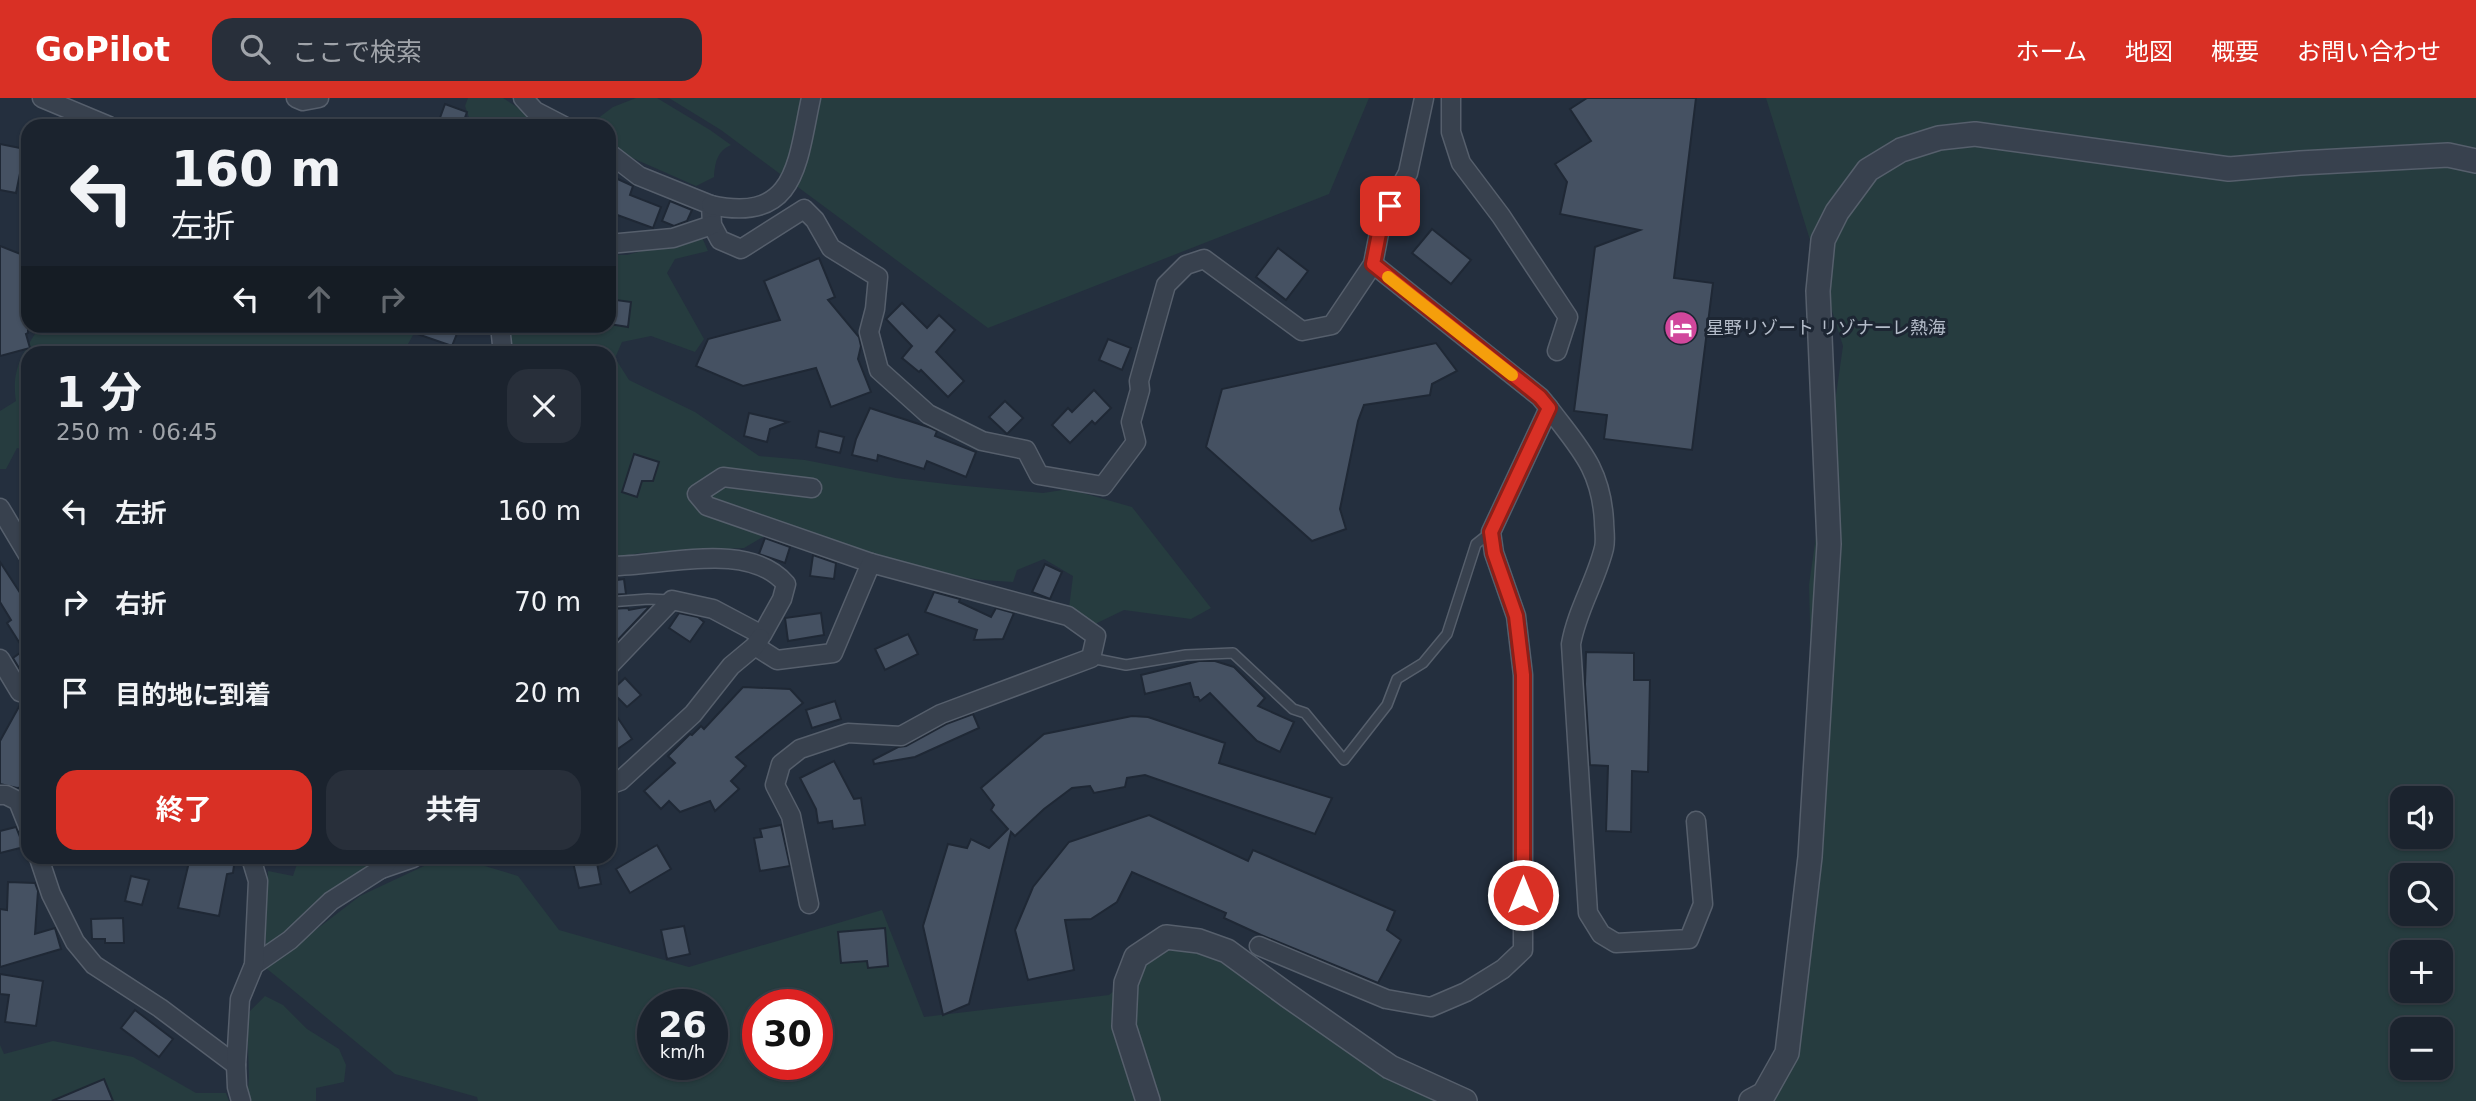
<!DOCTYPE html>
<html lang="ja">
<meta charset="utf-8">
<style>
:root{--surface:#1b232e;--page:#282f3a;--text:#f1f3f6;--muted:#a0a4aa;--line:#39404a;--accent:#d93025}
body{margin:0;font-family:"DejaVu Sans","Noto Sans JP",sans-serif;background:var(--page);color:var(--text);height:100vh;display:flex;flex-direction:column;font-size:26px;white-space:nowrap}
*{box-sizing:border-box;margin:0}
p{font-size:23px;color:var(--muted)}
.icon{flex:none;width:38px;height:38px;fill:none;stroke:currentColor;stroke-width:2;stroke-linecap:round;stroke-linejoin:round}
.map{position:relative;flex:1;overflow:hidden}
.side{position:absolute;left:21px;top:248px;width:595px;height:518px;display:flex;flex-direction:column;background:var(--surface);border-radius:21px;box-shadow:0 2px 5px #0004,0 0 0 2px var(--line)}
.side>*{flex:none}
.top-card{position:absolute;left:21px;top:21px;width:595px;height:214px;border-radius:21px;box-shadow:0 2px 5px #0004,0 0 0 2px var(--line);background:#1b232e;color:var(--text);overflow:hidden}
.fabs{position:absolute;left:2390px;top:688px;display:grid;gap:14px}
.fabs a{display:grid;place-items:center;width:63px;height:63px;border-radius:14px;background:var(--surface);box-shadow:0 2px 5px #0004,0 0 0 2px var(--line);font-size:35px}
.speed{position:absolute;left:637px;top:891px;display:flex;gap:14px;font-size:35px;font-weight:700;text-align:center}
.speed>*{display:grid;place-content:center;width:91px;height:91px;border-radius:50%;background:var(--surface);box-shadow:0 2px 5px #0004,0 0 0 2px var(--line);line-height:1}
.speed small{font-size:18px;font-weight:400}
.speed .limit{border:10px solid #d22;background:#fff;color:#111}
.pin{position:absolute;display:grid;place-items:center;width:60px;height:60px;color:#fff;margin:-30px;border-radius:14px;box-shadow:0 4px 10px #0006}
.me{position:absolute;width:77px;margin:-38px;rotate:0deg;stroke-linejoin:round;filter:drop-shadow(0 0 5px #0008)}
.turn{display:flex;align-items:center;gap:24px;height:147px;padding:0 35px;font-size:32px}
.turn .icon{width:91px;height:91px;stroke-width:2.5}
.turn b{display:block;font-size:49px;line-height:60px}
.lanes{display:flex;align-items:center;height:66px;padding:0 35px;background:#0003;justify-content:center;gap:35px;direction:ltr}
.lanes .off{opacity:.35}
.round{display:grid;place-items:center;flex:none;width:74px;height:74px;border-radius:21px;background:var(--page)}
.head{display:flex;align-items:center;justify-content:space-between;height:119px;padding:0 35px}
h1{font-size:42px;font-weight:700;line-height:52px}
.action{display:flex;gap:14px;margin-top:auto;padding:14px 35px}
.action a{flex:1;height:80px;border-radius:21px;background:var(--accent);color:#fff;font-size:28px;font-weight:700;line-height:80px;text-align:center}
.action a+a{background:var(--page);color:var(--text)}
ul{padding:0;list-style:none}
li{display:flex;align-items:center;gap:21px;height:91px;padding:0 35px}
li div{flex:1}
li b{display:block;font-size:26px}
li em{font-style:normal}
header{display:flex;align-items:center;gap:42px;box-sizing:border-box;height:98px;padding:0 35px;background:var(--accent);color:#fff}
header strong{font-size:33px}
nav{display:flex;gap:38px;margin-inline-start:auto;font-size:24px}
.search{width:490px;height:63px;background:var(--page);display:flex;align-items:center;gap:18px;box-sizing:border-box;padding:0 24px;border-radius:21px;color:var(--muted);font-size:26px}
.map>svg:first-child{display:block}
.green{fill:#263c3f;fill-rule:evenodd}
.building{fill:#455162;stroke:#1f2835;stroke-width:2}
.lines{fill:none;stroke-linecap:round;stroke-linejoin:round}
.service-casing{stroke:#565f6c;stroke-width:12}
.minor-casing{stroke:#565f6c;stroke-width:21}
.tertiary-casing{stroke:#565f6c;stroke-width:26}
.service{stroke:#38414e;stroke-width:9}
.minor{stroke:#38414e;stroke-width:18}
.tertiary{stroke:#38414e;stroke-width:23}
.route-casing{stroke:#8d1f18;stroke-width:18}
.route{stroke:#d93025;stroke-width:12}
.slow{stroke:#f59e0b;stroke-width:12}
.labels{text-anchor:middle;stroke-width:6;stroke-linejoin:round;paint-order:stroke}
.poi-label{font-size:18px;fill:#b4bcc9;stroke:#1d2633;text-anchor:start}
</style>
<header>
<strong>GoPilot</strong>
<div class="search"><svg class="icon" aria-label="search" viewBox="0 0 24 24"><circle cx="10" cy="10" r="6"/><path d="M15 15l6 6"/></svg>ここで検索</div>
<nav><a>ホーム</a><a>地図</a><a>概要</a><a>お問い合わせ</a></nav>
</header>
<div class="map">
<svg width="2476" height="1003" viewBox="0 0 2476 1003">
<rect width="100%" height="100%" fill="#242f3e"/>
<g class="green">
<polygon points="468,0 503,0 546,28 472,28 465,8"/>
<path d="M636 0H657L710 32 731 47C717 53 715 65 714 79L696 88 612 51 609 48V28H598L597 21 613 9Z"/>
<polygon points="669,0 1369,0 1329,96 988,230 721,32"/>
<path d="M1766 0H2476V1003H1751L1789 977 1817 796 1809 487 1843 248ZM2403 700H2441V738H2403ZM2403 777H2441V816H2403ZM2403 854H2441V892H2403ZM2403 931H2441V970H2403Z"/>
<polygon points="701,137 708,153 675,161 667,175 704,241 695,254 651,238 622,244 615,260 629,282 695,314 759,358 805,362 896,380 955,387 1043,395 1069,391 1132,409 1211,510 1191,521 1124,512 1095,526 1068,518 1073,478 1044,461 1017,472 1013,484 982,482 900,470 771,434 744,450 641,455 609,460 609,256 510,255 506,228 609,228 609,157 627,157"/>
<path d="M40 228H418L403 255 28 256V353L17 350 6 371H0V313L16 303C11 271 23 255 40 228Z"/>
<polygon points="299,760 360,760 381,771 265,859 268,773 293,778"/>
<path d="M441 760H458L518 778 559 832 689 869 882 812 924 919 1109 897 1160 853 1200 851 1439 1003H478L477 999 395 976 266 870 360 798ZM653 906H712V966H653ZM758 906H817V966H758Z"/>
<polygon points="265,898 283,907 307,931 339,951 346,967 344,984 316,990 316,1003 247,1003 249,979 247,916"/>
<polygon points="53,943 133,959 196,995 226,995 229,1003 0,1003 0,947 4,956"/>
</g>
<g class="building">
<polygon points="1587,0 1696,0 1674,180 1713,185 1692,352 1604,341 1607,317 1574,313 1595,149 1640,132 1560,116 1567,84 1555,66 1591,43 1570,11"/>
<polygon points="445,6 467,14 462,28 437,28"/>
<polygon points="0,46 25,51 16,95 0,92"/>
<polygon points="609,77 633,88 630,97 661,109 653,130 609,114"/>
<polygon points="670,103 692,112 687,123 674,128 662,123"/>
<polygon points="1432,131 1471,162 1451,186 1412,155"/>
<polygon points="0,148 28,159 28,235 26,236 30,250 0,258"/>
<polygon points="1278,150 1308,173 1286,202 1256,179"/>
<polygon points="819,160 835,199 828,202 859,239 861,248 858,261 871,294 831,309 816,270 743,288 696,268 708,241 780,222 764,183"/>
<polygon points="609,201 631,204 628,229 609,226"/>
<polygon points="902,205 927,230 939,217 955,232 936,254 964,283 948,299 921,272 919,274 902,260 912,248 886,221"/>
<polygon points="401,228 460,228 452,248 400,230"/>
<polygon points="1108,241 1131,250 1122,272 1099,262"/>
<polygon points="1436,245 1457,273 1432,286 1430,297 1364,307 1358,323 1340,411 1346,431 1312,443 1206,349 1222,291"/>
<polygon points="1094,292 1111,310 1095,326 1092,323 1070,345 1052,327 1068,310 1072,314"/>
<polygon points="1005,303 1023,320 1007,336 989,319"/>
<polygon points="870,310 931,330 937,333 935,338 976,354 966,379 927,363 924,371 878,357 877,363 852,357 856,341"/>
<polygon points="749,315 788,324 770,331 767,344 744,338"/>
<polygon points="819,333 844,339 840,355 816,349"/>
<polygon points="634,356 659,364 653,383 642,383 637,399 622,394"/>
<polygon points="765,440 790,449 785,465 759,456"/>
<polygon points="813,457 836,465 834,481 810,478"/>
<polygon points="0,464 28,507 28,585 13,560 24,552 7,525 11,522 0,504"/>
<polygon points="1045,466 1062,474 1050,501 1032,494"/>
<polygon points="624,481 626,496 609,497 609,483"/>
<polygon points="934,494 960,501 959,504 991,519 996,510 1014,515 1003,541 974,542 977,532 925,514"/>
<polygon points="650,508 613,547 609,533 609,511 628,510 629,512"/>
<polygon points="679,515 698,519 704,524 690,544 669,530"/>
<polygon points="821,515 824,537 788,543 785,520"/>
<polygon points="908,536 918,556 885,572 875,551"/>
<polygon points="1586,554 1634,555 1634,582 1650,582 1648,674 1632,673 1631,734 1606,733 1608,668 1590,667 1585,586"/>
<polygon points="1199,563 1215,563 1234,569 1265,600 1258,608 1294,624 1280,654 1257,643 1210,595 1200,603 1198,599 1194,599 1190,585 1145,596 1141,577"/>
<polygon points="625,580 641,597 627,609 611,593"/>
<polygon points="743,589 790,591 803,605 736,659 746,668 731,683 739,691 715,713 710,703 680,714 669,703 661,711 644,693 675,665 668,658 690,636 692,637 701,628 704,631"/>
<polygon points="28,602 28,645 22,654 26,689 17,690 0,686 0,643 21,605"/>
<polygon points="835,603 841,621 812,630 806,612"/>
<polygon points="609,607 632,641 609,657"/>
<polygon points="973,616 979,630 915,659 874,666 873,662 898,649 906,648 946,626"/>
<polygon points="1132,618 1148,619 1225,645 1219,665 1332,700 1315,736 1145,677 1127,680 1125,689 1094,695 1090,688 1072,690 1044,711 1015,738 1011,734 969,906 943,917 923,828 948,746 967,750 971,741 989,750 1008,731 991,712 994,707 981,690 1044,636"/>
<polygon points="834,663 854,701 861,700 865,727 833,731 832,723 818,725 816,711 800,680"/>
<polygon points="1149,717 1248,763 1253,752 1395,813 1387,832 1401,842 1378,885 1261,837 1224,820 1226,815 1132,774 1117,804 1091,821 1065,822 1074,872 1028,882 1015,832 1033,789 1069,744"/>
<polygon points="781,727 790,768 760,773 754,740 762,739 760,731"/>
<polygon points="16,729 24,749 0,755 0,733"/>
<polygon points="657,747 671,771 630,795 616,771"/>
<polygon points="190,760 235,760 233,775 227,776 219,818 178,810"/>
<polygon points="572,760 596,760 601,786 579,790"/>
<polygon points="131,778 149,782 142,807 125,803"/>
<polygon points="8,784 35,785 38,793 35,836 55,830 61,851 0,869 0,811 7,812"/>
<polygon points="123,820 124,845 105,845 105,841 92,841 91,821"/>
<polygon points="684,828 690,856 667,861 661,832"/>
<polygon points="885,830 888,868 868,870 867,863 841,865 838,834"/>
<polygon points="0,876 43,883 36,928 5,924 9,897 0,896"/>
<polygon points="135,912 173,941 159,959 121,930"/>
<polygon points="104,981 113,1003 52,1003"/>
</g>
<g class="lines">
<g class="service-casing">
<g id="service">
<polyline points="609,504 648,501 670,502"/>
<polyline points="1091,560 1126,567 1186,557 1233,555 1293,611 1305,615 1344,662 1387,607 1397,581 1423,565 1447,536 1476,446 1491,434"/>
</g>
</g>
<g class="minor-casing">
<g id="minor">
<polyline points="42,0 109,28"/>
<polyline points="296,0 303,3 319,0"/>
<polyline points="523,0 535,13 564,28"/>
<polyline points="1451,0 1451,34 1461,65 1501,118 1568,219 1557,253"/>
<polyline points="609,55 639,78 711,107 712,127 720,142 741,151 804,111 815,122 831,150 878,179 875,211 869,234 879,272 928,316 982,343 1026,352 1039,377 1103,388 1136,344 1131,324 1140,292 1139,283 1166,187 1186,167 1204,161 1302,233 1332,227 1373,166 1381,125 1408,75 1424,0"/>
<path d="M711 107C797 126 797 64 811 0"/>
<polyline points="609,146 673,140 712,127"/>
<polyline points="500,228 503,256"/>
<path d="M1549 310C1579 350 1601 370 1604 423 1604 431 1606 442 1604 450 1596 483 1577 512 1571 546L1588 815 1601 836 1616 845 1689 841 1703 806 1696 723"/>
<polyline points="812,390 723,379 697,396 707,408 871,465"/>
<polyline points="0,410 28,457"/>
<path d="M609 468C661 469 748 441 786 486L782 501 762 537 713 511 672 502 609 568"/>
<polyline points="755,548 777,562 833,555 871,465 1068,518 1096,538 1091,560 941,616 901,638 848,635 800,651 781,666 775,687 791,718 809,806"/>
<polyline points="0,561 20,594"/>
<polyline points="609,687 620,683 693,616 731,568 755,548 760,540"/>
<polyline points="0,697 6,697 18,703 28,728"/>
<polyline points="39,760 51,796 75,844 94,867 160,910 236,967"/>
<polyline points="381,771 413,760"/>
<polyline points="1259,848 1386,901 1431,909 1466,894 1503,871 1523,852 1523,577 1516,518 1494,455 1491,434 1549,310 1540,299 1373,166"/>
<polyline points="254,867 290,842 331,803 381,771 391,760"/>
<polyline points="241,1003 237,989 236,967 240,901 254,867 258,783 251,760"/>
</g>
</g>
<g class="tertiary-casing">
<g id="tertiary">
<polyline points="1148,1003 1124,928 1126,885 1136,859 1166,839 1199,843 1227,853 1287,897 1390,969 1465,1003"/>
<polyline points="1751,1003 1764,996 1787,955 1810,759 1829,446 1818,193 1823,142 1837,114 1868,72 1901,52 1939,40 1975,36 2229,71 2300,65 2448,57 2476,63"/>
</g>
</g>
<use href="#service" class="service"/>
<use href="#minor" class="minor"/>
<use href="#tertiary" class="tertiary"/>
</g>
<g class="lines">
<g class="route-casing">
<polyline id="route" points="1390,108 1381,125 1373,166 1519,282 1540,299 1549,310 1491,434 1494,455 1516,518 1523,577 1523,797"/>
</g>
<use href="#route" class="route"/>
<polyline class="slow" points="1388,179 1512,277"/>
</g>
<defs>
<g id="hotel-disc" transform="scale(1.75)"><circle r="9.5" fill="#d1479c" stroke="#1d2633"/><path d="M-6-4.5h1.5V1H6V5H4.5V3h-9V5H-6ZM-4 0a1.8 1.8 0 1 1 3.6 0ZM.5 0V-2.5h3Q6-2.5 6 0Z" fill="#fff"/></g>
</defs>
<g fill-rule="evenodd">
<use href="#hotel-disc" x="1681" y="230"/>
</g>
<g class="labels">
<g class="poi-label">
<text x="1706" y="236">星野リゾート リゾナーレ熱海</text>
</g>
</g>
</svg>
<div class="fabs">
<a><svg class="icon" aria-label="sound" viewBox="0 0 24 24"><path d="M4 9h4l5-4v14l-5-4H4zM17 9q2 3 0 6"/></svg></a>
<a><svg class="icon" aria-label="search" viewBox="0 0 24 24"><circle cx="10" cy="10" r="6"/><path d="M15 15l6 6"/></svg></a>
<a>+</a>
<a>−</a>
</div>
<div class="speed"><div>26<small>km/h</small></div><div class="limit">30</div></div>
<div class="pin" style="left:1390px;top:108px;background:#d93025"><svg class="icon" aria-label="arrive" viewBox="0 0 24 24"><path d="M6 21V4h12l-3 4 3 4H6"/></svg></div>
<svg class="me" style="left:1523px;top:797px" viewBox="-20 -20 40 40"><circle r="17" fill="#d93025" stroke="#fff" stroke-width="3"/><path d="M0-11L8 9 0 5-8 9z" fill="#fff"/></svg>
<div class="top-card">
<div class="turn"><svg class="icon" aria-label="left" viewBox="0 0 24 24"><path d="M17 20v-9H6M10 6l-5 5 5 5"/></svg><div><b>160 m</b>左折</div></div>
<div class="lanes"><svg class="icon" aria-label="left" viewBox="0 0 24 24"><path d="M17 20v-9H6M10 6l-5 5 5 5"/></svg><svg class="icon off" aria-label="ahead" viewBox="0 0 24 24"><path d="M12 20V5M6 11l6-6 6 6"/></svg><svg class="icon off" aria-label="right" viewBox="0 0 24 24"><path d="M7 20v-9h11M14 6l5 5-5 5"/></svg></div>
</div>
<section class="side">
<div class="head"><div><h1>1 分</h1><p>250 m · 06:45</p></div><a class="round"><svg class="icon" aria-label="close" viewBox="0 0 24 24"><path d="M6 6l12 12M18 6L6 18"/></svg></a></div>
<ul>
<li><svg class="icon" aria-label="left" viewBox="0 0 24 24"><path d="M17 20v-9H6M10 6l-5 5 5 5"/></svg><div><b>左折</b></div><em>160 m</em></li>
<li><svg class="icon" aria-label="right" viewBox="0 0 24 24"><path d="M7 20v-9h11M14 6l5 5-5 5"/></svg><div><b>右折</b></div><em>70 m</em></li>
<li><svg class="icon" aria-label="arrive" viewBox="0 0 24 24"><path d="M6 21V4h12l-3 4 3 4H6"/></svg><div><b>目的地に到着</b></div><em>20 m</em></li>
</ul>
<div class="action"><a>終了</a><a>共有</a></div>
</section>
</div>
